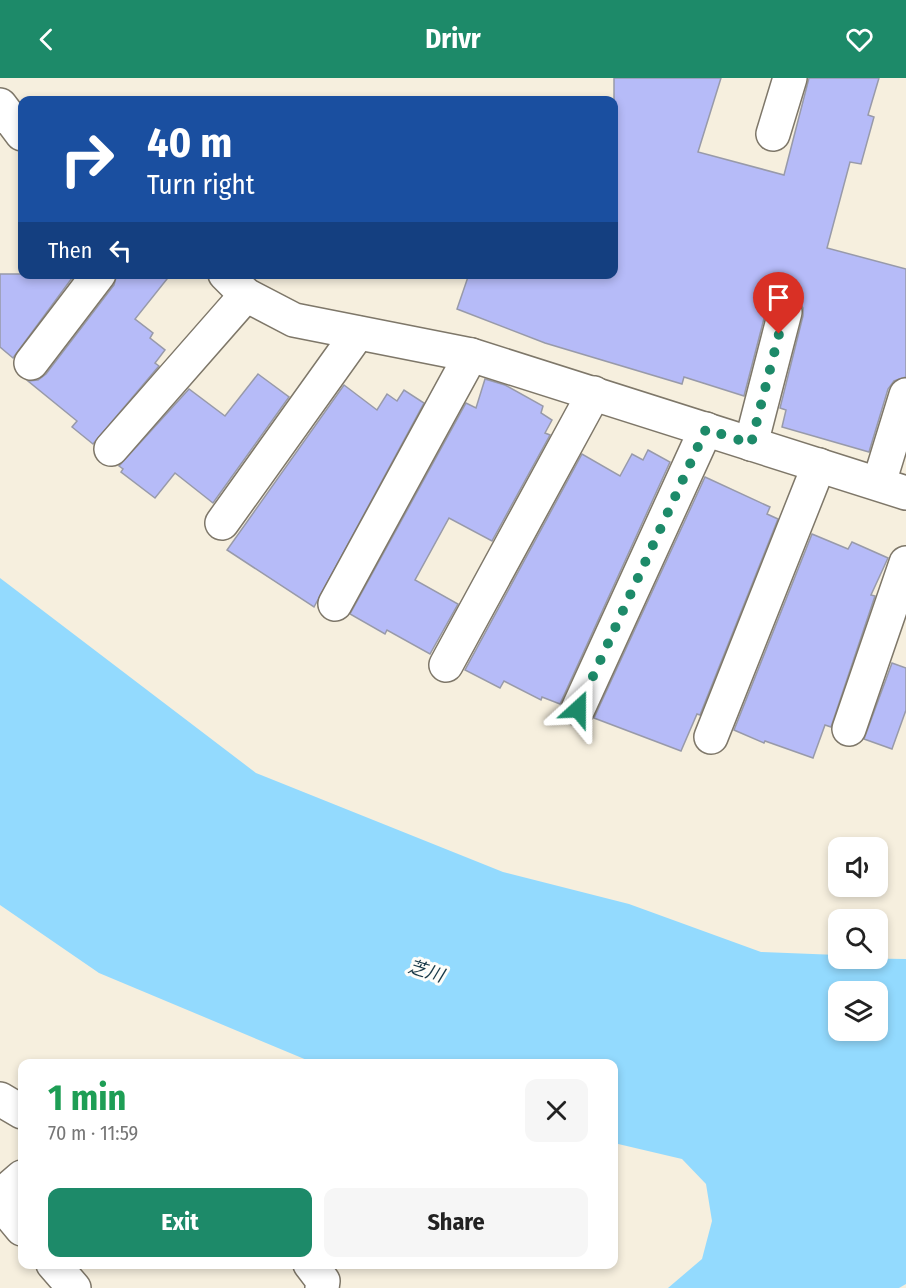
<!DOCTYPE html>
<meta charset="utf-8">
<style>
:root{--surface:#fff;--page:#f6f6f6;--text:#222;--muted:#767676;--accent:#1d8a69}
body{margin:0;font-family:"Fira Sans Condensed","Noto Sans JP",sans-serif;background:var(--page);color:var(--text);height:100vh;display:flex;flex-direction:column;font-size:22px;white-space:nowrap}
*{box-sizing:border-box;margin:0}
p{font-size:20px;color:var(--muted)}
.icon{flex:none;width:33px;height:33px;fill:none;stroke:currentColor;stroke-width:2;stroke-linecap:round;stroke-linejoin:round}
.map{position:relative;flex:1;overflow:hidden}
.sheet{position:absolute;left:18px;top:981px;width:600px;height:210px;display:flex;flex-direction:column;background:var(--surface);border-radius:12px;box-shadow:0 3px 9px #0003}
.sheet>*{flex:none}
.guide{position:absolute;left:18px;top:18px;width:600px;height:183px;border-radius:12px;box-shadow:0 3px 9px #0003;background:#1a4fa0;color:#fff;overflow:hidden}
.fabs{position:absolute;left:828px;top:759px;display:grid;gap:12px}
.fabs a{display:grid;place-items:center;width:60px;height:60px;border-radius:12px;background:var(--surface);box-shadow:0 3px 9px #0003;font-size:30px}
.pin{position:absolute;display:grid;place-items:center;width:51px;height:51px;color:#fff;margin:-62px -26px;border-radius:50% 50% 50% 0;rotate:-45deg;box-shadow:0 0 6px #0007}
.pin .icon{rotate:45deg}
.me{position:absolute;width:66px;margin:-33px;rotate:24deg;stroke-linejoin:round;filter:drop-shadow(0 0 4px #0008)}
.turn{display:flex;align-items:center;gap:21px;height:126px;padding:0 30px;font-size:27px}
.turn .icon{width:78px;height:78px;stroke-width:2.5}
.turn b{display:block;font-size:42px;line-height:51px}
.then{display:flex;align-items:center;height:57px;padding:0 30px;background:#0003;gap:12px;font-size:22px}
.round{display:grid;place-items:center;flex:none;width:63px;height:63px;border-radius:12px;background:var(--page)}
.overview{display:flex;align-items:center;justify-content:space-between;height:102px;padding:0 30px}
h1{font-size:36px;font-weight:700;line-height:45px;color:#1e9e55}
.primary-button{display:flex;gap:12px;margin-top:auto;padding:12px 30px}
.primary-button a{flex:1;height:69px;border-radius:12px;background:var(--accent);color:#fff;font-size:24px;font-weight:700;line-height:69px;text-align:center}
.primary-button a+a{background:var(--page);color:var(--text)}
header{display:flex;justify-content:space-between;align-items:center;height:78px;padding:0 30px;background:var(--accent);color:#fff;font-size:27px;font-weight:700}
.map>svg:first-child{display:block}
.water{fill:#93dafe;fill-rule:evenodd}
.building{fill:#b6bbf8;stroke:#989aa9;stroke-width:1.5}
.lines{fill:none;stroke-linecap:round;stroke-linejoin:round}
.minor-casing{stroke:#7e7769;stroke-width:36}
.minor{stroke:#fff;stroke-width:33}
.route{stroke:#1d8a69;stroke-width:10;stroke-dasharray:0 18}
.labels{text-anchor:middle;stroke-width:6;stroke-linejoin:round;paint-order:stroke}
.water-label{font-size:18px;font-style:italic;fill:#183948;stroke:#fefdf9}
</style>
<header><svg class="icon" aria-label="back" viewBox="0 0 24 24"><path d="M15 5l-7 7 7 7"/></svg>Drivr<svg class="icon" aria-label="heart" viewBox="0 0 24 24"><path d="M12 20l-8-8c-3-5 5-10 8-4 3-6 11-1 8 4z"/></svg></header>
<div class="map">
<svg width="906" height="1210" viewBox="0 0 906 1210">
<rect width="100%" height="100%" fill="#f6efde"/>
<path class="water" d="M0 500 256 695 503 794 629 826 761 874 838 877V880L906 881V1206L899 1210H668L702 1181 712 1143 706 1106 682 1081 614 1065V986L314 985 99 895 0 827ZM838 914H878V952H838Z"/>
<g class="building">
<polygon points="614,0 721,0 698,74 784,97 809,0 879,0 868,37 874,39 861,86 850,84 827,170 906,191 906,299 894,303 888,311 869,374 782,349 786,332 780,330 803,238 803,230 798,221 790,216 779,216 771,221 767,229 744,318 684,299 682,306 545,265 457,231 469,196 614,196"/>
<polygon points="0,196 75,196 13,280 0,269"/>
<polygon points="117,196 171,196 135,241 153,255 150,260 165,272 155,285 159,288 93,366 72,349 77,343 28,303 38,302 46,296 114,207"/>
<polygon points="258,296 289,319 213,425 175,395 155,420 121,394 123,391 119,388 189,311 225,338"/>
<polygon points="485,301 505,307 543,328 541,335 552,342 545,355 550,357 492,463 449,440 415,502 458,526 430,576 387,552 385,556 350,536 466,325 476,330"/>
<polygon points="344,307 377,332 387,316 397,323 404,312 424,325 314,529 227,472"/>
<polygon points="648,372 670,384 560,626 542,619 541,622 504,603 500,610 465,592 582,376 620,398 632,376 643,382"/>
<polygon points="705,399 770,429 767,436 778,441 700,637 697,636 681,673 594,640"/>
<polygon points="812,456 848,471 852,464 888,480 871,517 875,518 831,649 825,647 813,680 765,663 764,665 734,652"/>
<polygon points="892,585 906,590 906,632 892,671 864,661"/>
</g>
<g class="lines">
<g class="minor-casing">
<g id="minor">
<polyline points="0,27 22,56"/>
<polyline points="773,56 790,0"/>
<polyline points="225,196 246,217 294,242 471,277 906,415"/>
<polyline points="31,285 99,196"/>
<polyline points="751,366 785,234"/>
<polyline points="111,371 246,217"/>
<polyline points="879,405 906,317"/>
<polyline points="222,445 358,255"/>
<polyline points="335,526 471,277"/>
<polyline points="446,587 594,315"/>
<polyline points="578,631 706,351"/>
<polyline points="849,651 906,485"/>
<polyline points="711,659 819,387"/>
<polyline points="0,1021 22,1034"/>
<polyline points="0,1118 22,1099"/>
<polyline points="0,1125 22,1151"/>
<polyline points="53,1186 74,1210"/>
<polyline points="310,1186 323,1203 322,1210"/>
</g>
</g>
<use href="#minor" class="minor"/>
</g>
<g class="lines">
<polyline class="route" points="578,631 706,351 751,366 779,256"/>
</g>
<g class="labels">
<g class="water-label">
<text transform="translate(426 893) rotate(17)" y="6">芝川</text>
</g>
</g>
</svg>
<div class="fabs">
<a><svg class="icon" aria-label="sound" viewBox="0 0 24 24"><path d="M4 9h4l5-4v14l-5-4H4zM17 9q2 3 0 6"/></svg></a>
<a><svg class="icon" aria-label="search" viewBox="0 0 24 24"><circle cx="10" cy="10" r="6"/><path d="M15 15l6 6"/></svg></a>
<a><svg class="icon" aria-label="layers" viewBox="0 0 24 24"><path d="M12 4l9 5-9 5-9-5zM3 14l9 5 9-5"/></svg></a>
</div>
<div class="pin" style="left:779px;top:256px;background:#d93025"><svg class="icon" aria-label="arrive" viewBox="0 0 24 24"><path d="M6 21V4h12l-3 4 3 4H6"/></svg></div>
<svg class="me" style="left:578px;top:631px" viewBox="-20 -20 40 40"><path d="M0-17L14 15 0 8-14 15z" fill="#1d8a69" stroke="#fff" stroke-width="4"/></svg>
<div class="guide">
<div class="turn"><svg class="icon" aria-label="right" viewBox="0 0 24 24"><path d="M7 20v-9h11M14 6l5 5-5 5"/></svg><div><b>40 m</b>Turn right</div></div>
<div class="then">Then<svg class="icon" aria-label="left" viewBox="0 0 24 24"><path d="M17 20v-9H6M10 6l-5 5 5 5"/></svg></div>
</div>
<section class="sheet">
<div class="overview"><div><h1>1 min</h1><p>70 m · 11:59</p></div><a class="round"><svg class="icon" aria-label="close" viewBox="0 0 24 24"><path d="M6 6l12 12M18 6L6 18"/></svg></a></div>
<div class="primary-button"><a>Exit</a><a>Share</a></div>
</section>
</div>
